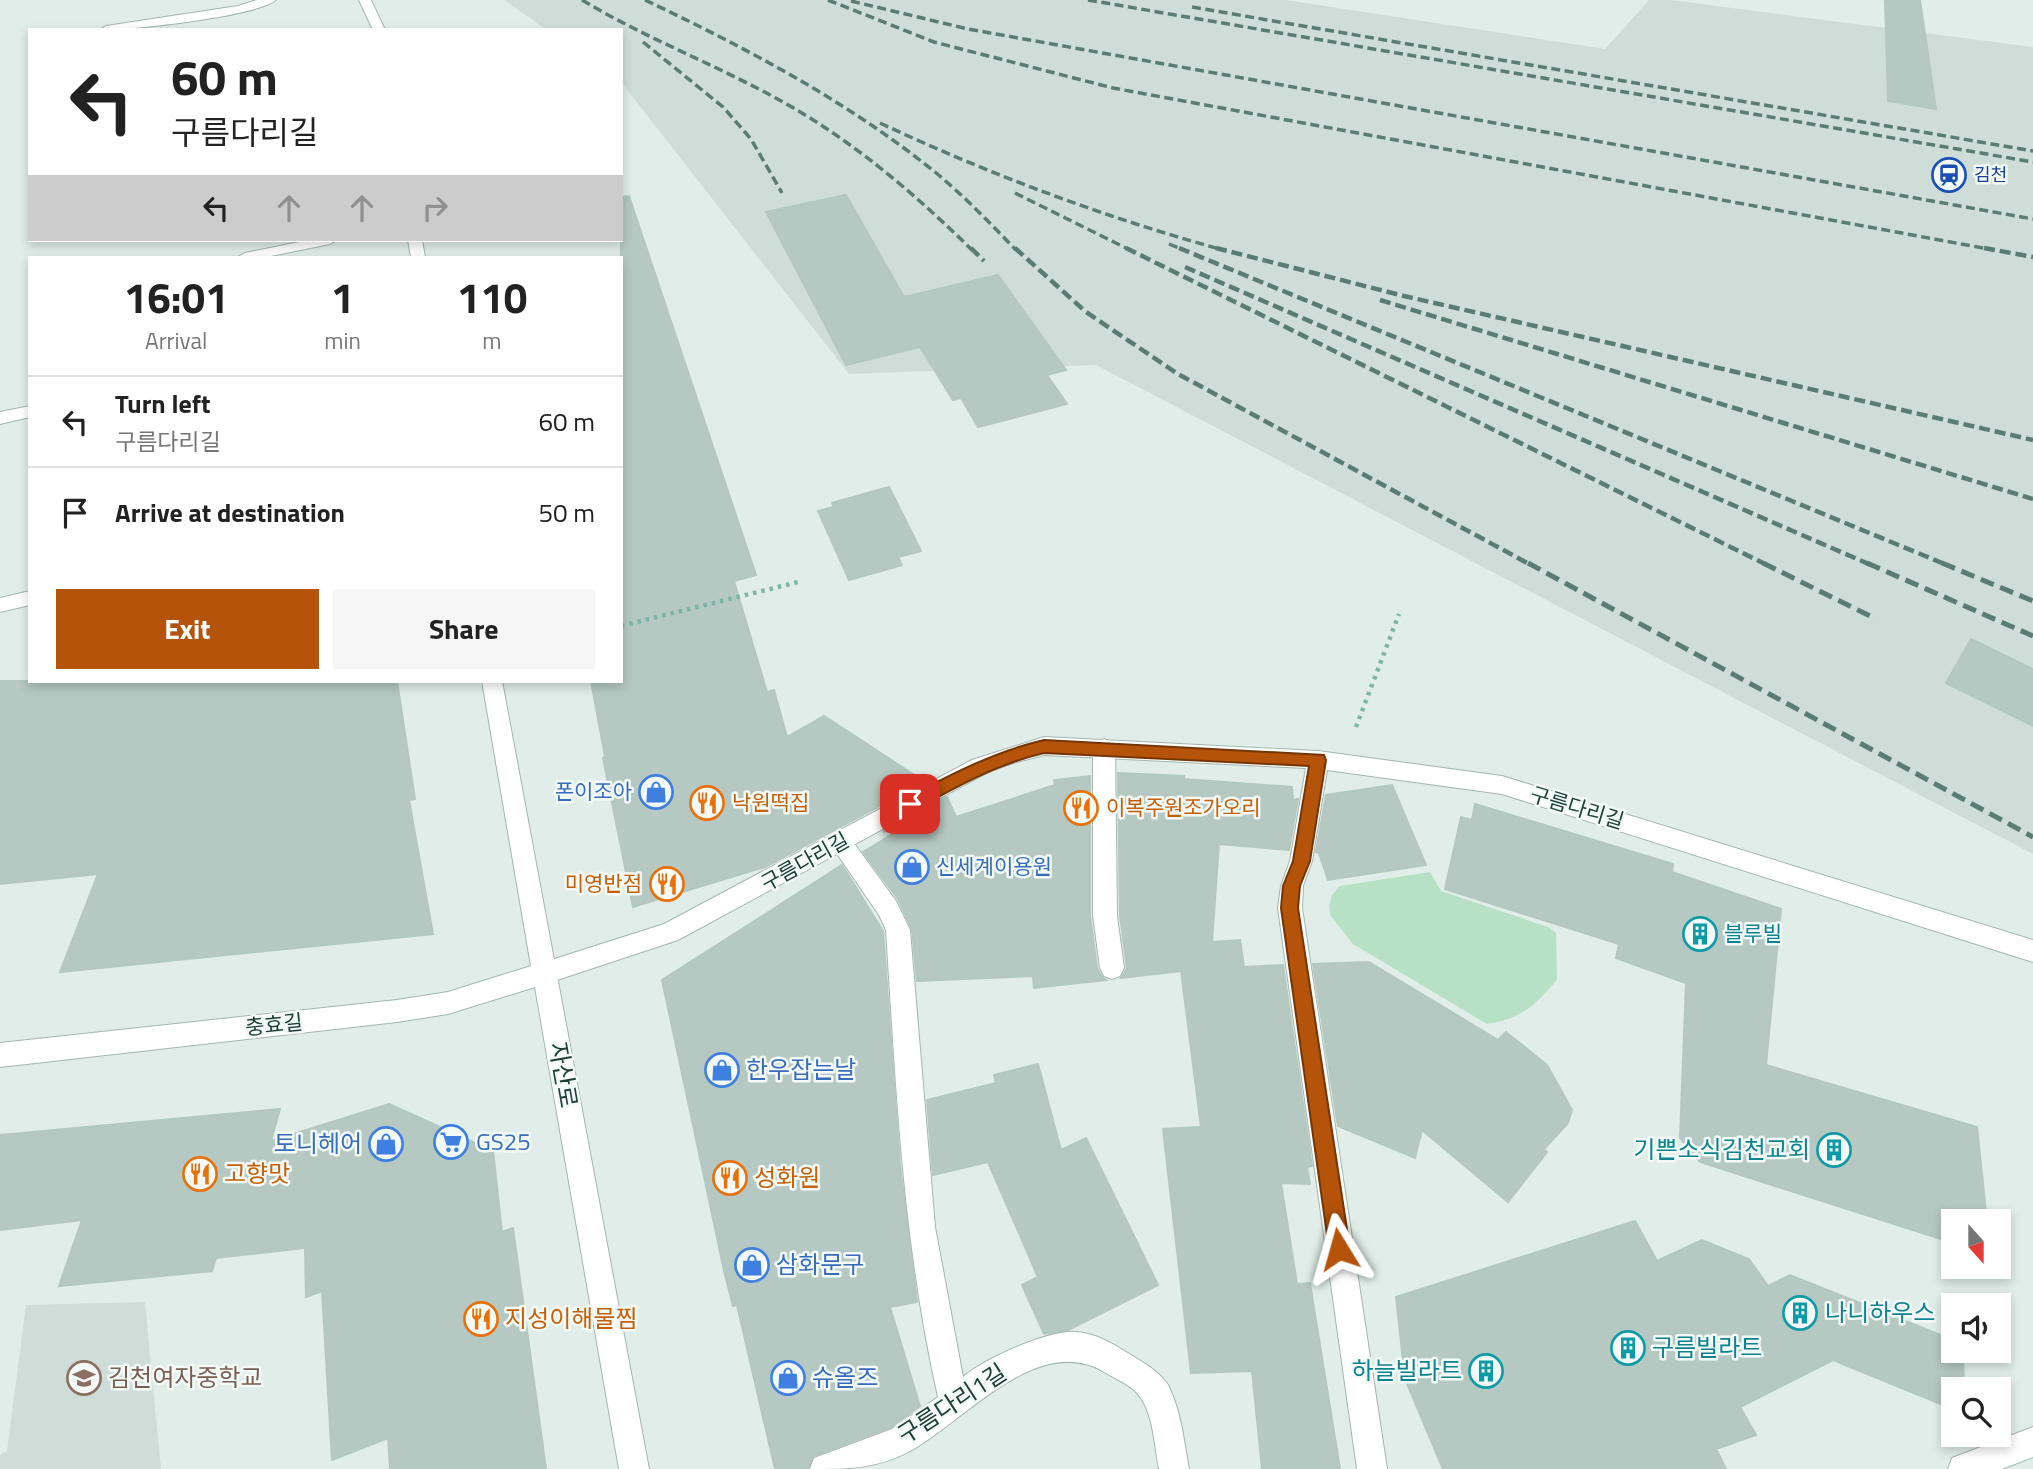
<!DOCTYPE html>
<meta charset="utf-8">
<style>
:root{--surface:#fff;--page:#f6f6f6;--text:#222;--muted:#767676;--line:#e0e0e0;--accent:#b45309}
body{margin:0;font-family:"Titillium Web","Noto Sans KR",sans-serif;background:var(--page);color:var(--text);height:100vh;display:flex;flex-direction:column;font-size:26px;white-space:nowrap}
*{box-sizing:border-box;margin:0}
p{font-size:23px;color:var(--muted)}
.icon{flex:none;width:38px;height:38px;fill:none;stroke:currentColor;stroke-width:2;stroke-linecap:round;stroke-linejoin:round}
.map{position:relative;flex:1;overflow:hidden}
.sheet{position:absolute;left:28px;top:256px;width:595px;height:427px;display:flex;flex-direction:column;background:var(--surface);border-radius:0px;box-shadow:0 4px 10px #0003}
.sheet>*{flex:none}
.hud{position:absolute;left:28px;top:28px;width:595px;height:214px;border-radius:0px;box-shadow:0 4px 10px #0003;background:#fff;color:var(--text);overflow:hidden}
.needle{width:46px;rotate:159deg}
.buttons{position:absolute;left:1941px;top:1209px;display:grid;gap:14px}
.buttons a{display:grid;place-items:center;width:70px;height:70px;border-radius:0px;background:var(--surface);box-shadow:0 4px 10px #0003;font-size:35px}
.pin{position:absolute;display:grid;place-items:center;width:60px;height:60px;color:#fff;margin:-30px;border-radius:14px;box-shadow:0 4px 10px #0006}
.me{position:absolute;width:77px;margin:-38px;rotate:352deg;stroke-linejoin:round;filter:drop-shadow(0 0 5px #0008)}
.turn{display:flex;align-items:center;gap:24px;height:147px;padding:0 28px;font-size:32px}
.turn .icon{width:91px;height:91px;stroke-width:2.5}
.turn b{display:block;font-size:49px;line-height:60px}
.lanes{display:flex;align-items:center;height:66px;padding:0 28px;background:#0003;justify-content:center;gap:35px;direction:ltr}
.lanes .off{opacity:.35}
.eta{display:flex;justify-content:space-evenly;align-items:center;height:119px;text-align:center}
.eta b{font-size:42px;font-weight:700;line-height:49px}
.action{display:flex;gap:14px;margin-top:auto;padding:14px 28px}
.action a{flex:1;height:80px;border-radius:0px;background:var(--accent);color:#fff;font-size:28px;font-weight:700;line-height:80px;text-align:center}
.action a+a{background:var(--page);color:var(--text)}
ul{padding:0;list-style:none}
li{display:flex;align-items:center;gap:21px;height:91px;padding:0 28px;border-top:2px solid var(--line)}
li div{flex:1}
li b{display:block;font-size:26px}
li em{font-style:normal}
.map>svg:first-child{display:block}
.built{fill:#cfddd8}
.green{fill:#b7e1c5}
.building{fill:#b6c8c2;stroke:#b2c8c0;stroke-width:2}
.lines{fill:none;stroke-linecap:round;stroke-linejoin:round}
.service-casing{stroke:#a3b6b0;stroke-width:2}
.minor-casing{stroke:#a3b6b0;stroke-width:2}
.tertiary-casing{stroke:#a3b6b0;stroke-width:2}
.path{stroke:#7db5a7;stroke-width:4.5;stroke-dasharray:3.5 5;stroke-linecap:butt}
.service{fill:#fff;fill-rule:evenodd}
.minor{fill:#fff;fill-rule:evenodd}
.tertiary{fill:#fff;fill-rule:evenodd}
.rail-far2{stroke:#597c75;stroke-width:3.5;stroke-dasharray:9 4.5;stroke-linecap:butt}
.rail-far1{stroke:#597c75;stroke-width:4.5;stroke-dasharray:11 5;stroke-linecap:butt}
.rail{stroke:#597c75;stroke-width:5;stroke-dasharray:14 7;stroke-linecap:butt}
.route{fill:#b45309;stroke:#753606;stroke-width:2}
.labels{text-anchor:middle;stroke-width:5;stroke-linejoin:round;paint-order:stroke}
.far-transit-label{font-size:18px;fill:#164399;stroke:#f2f9f6;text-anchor:start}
.shop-label{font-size:21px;fill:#366cbe;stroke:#f2f9f6;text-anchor:end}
.food-label{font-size:21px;fill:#c56008;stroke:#f2f9f6;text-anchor:start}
.street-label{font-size:21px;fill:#1f4039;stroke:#f2f9f6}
.culture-label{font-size:21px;fill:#0d838f;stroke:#f2f9f6;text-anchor:start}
.near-shop-label{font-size:24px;fill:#366cbe;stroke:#f2f9f6;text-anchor:start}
.near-street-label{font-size:24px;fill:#1f4039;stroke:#f2f9f6}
.near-culture-label{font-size:24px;fill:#0d838f;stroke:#f2f9f6;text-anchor:end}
.near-food-label{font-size:24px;fill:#c56008;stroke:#f2f9f6;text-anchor:start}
.near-education-label{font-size:24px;fill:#785e54;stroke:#f2f9f6;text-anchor:start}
</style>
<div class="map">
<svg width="2033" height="1469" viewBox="0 0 2033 1469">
<rect width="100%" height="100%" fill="#e1ede8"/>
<g class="built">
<polygon points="504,0 1286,0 1605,49 1649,0 1671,0 2033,47 2033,854 1096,365 849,374 621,82 621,30 547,30"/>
<polygon points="145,1302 161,1469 0,1469 0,1455 7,1451 26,1305"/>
</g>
<path class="green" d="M1430 872 1441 891 1548 927 1556 933 1557 980C1534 1006 1523 1018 1487 1024L1353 944 1330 915 1329 906 1332 895 1340 886Z"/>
<g class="building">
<polygon points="1885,0 1920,0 1936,109 1888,101"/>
<polygon points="846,195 904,297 998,275 1066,370 1047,375 1067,404 978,427 961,398 953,400 920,347 846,365 766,212"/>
<polygon points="629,196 756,575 734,581 767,692 774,690 787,737 824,716 925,782 765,867 633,907 603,758 605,757 591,681 621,681 621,197"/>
<polygon points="889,487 921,551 898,557 902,565 849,580 818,511 834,507 832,503"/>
<polygon points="1971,639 2033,669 2033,726 1946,683"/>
<polygon points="0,681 397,681 415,799 409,800 433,934 60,972 98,874 0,884"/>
<polygon points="1118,773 1184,776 1184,779 1292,787 1293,800 1298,799 1289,850 1219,844 1212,942 1240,940 1244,967 1283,965 1312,1166 1307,1167 1310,1184 1281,1183 1297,1284 1310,1283 1340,1469 1262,1469 1252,1371 1191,1373 1163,1129 1201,1127 1181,971 1121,978 1127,968 1120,916"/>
<polygon points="1090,776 1090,916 1097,968 1102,977 1106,980 1034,988 1033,976 917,981 912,929 898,899 863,852 894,833 892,829 883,832 947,797 956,817 1055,785 1054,780"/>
<polygon points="1392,785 1426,865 1328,880 1319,853 1316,852 1326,795"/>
<polygon points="1475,804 1673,864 1672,872 1781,909 1766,1065 1977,1127 1987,1222 1953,1222 1953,1243 1700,1162 1680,1138 1686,983 1616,958 1619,944 1445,889 1461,817 1472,820"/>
<polygon points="842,865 883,931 900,1165 917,1302 890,1307 920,1406 891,1427 813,1456 808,1469 775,1469 737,1305 733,1306 725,1275 662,980"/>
<polygon points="1369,962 1498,1040 1506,1032 1547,1065 1572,1110 1568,1123 1544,1149 1547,1152 1508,1202 1422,1130 1415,1158 1338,1126 1313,964"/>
<polygon points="1038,1064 1061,1150 1086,1138 1158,1285 1068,1330 1044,1334 1022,1285 1038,1277 988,1162 933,1175 927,1100 996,1083 994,1075"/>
<polygon points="389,1104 493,1151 502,1232 513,1228 546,1469 390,1469 388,1438 332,1460 322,1291 306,1297 305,1248 216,1258 212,1271 59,1286 82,1220 0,1230 0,1135 280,1109 271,1141"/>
<polygon points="1635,1221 1657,1261 1702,1240 1749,1259 1768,1286 1790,1275 1953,1340 1953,1351 1963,1351 1964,1390 1953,1390 1953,1409 1833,1360 1740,1407 1756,1435 1716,1449 1726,1469 1443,1469 1405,1379 1396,1297"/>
</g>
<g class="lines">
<g class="service-casing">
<g id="service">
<path d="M257 0H276C254 17 132 30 100 30L106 26 238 6Z"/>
<polygon points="309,240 337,240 330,244 266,257 238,257 245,253"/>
<polygon points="30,406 30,417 0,424 0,412"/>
<polygon points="30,591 30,605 0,612 0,598"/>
<polygon points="1104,739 1111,742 1115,748 1117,916 1124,968 1120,976 1112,979 1104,976 1100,968 1093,916 1093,748 1097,742"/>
<path d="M840 832 848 835 896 901 910 930 935 1227 963 1377C984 1359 1049 1329 1077 1332 1098 1334 1113 1344 1131 1355 1145 1364 1159 1371 1168 1385 1181 1410 1184 1442 1189 1469H1159C1154 1445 1154 1412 1137 1393 1130 1385 1116 1379 1106 1373 1039 1331 967 1419 912 1450 878 1469 848 1469 810 1469L814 1458 892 1429 938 1397C903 1243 896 1087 886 930L879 915 829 842 832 835Z"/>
</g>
</g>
<g class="minor-casing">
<g id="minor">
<polygon points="1044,737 1318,751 1502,776 2033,940 2033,962 1502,794 1327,770 1312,861 1303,886 1302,908 1387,1469 1357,1469 1278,908 1281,886 1290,861 1306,768 1044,755 1013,763 988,772 678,940 545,984 537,981 533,973 537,965 545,962 664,924 972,760"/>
<polygon points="2033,1427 2033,1457 2002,1469 1948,1469 1952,1458"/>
</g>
</g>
<g class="tertiary-casing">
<g id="tertiary">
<polygon points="359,0 371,0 385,30 373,30"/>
<polygon points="408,240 422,240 425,257 411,257"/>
<polygon points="482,681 502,681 649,1469 619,1469 535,987 448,1014 397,1022 0,1067 0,1043 397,1000 448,992 531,966"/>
</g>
</g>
<g class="path">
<polyline points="621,626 798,582"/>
<polyline points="1356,727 1399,614"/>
</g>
<use href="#service" class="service"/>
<use href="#minor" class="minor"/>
<use href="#tertiary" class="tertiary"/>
<g class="rail-far2">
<path d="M582 0C647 39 717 65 783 102 853 141 915 194 972 250"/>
<path d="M645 0C746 48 847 101 935 172 964 196 990 223 1016 250"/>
<polyline points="828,0 934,42 1113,88 1994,250"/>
<polyline points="1088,0 2033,162"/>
<polyline points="851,1 968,29 2033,219"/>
<polyline points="1192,7 2033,151"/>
<polyline points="643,42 723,107 751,139 782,193"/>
<path d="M880 123C991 175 1104 217 1223 250"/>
<polyline points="1015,193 1130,250"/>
<polyline points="1169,244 1184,250"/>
</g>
<g class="rail-far1">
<polyline points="971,248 984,261"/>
<polyline points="1015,248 1086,312 1178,374 1531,565"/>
<polyline points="1126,248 1767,565"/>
<polyline points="1179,248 1947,565"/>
<polyline points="1216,248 1404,296 2033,440"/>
<polyline points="1984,248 2033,257"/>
<polyline points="1185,267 1871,565"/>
<polyline points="1380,300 2033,499"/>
</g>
<g class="rail">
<polyline points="1528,563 2033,837"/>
<polyline points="1763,563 1876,619"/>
<polyline points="1867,563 2033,636"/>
<polyline points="1942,563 2033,601"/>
</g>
</g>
<path class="route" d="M1044 740 1324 755 1326 760 1310 861 1300 886 1298 908 1350 1249 1347 1257 1339 1260 1332 1257 1329 1249 1281 908 1283 886 1293 861 1309 766 1044 753C997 764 958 786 916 809H904L902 804 904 799C950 775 993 752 1044 740Z"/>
<defs>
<g id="station-ring" transform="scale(1.75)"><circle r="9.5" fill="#f2f9f6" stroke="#1a4fb4" stroke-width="1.5"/><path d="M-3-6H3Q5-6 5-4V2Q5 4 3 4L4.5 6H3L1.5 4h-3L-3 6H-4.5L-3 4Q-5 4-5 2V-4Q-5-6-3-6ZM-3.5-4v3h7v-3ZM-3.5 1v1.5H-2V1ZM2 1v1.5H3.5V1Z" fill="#1a4fb4"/></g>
<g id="shop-ring" transform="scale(1.75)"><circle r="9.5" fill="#f2f9f6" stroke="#3f7fe0" stroke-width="1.5"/><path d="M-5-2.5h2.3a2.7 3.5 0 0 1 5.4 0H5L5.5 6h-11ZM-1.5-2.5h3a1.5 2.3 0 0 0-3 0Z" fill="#3f7fe0"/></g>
<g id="restaurant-ring" transform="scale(1.75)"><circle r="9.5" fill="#f2f9f6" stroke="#e8710a" stroke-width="1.5"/><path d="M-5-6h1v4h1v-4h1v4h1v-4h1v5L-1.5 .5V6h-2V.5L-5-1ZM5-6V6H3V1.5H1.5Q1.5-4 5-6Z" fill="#e8710a"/></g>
<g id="building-ring" transform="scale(1.75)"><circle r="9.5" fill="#f2f9f6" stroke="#0f9aa8" stroke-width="1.5"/><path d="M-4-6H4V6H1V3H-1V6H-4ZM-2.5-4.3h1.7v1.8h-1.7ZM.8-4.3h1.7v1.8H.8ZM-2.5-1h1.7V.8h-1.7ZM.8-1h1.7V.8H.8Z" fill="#0f9aa8"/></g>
<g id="supermarket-ring" transform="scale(1.75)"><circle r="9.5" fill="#f2f9f6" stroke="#3f7fe0" stroke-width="1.5"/><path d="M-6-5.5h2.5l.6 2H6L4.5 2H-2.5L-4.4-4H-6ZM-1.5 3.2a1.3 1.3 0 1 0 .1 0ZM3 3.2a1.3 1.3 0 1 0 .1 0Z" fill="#3f7fe0"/></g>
<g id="school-ring" transform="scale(1.75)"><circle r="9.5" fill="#f2f9f6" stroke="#8d6e63" stroke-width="1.5"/><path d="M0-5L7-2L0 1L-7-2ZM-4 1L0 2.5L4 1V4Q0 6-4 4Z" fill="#8d6e63"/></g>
</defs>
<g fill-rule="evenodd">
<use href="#station-ring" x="1949" y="175"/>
<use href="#shop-ring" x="656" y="792"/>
<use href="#restaurant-ring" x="707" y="803"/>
<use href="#restaurant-ring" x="1081" y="808"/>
<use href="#shop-ring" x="912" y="867"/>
<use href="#restaurant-ring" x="667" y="884"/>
<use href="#building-ring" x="1700" y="934"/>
<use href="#shop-ring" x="722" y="1070"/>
<use href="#supermarket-ring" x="451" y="1142"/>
<use href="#shop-ring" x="386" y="1144"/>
<use href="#building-ring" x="1834" y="1150"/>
<use href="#restaurant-ring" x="200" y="1174"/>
<use href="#restaurant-ring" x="730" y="1178"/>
<use href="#shop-ring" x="752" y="1265"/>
<use href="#building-ring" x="1800" y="1313"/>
<use href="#restaurant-ring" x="481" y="1319"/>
<use href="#building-ring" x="1628" y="1348"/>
<use href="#building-ring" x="1486" y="1371"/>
<use href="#school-ring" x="84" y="1378"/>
<use href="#shop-ring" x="788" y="1378"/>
</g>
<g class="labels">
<g class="far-transit-label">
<text x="1974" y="181">김천</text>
</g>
<g class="shop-label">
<text x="632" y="799">폰이조아</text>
<text x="936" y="874" text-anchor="start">신세계이용원</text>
</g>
<g class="food-label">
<text x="732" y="810">낙원떡집</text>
<text x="1106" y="815">이복주원조가오리</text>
<text x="642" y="891" text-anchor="end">미영반점</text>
</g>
<g class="street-label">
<text transform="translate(1577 808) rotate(17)" y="7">구름다리길</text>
<text transform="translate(805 862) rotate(-29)" y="7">구름다리길</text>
<text transform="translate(274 1025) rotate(-6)" y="7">충효길</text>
</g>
<g class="culture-label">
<text x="1724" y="941">블루빌</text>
</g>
<g class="near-shop-label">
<text x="746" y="1078">한우잡는날</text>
<text x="476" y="1150">GS25</text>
<text x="362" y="1152" text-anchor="end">토니헤어</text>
<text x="776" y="1273">삼화문구</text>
<text x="812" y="1386">슈올즈</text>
</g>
<g class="near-street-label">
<text transform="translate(563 1075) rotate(80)" y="8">자산로</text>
<text transform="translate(952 1404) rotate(-33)" y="8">구름다리1길</text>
</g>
<g class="near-culture-label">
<text x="1810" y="1158">기쁜소식김천교회</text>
<text x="1825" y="1321" text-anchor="start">나니하우스</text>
<text x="1652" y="1356" text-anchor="start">구름빌라트</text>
<text x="1462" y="1379">하늘빌라트</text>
</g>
<g class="near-food-label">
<text x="224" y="1182">고향맛</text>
<text x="754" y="1186">성화원</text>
<text x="505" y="1327">지성이해물찜</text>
</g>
<g class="near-education-label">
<text x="108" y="1386">김천여자중학교</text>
</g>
</g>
</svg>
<div class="buttons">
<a><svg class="needle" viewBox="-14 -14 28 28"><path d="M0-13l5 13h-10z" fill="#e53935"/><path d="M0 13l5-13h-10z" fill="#767676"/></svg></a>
<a><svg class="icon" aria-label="sound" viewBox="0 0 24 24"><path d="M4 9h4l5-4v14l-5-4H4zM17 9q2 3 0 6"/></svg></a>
<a><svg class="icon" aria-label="search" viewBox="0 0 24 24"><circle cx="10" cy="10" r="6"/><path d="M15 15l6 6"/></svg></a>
</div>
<div class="pin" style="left:910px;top:804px;background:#d93025"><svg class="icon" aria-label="arrive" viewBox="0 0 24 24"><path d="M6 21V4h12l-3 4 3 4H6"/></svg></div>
<svg class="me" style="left:1339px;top:1249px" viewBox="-20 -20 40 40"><path d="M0-17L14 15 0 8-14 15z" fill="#b45309" stroke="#fff" stroke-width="4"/></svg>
<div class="hud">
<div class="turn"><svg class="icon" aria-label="left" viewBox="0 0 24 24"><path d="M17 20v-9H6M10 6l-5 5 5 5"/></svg><div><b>60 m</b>구름다리길</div></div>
<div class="lanes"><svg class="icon" aria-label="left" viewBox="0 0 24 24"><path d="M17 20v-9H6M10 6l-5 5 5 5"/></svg><svg class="icon off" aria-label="ahead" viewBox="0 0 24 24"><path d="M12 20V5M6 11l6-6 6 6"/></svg><svg class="icon off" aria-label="ahead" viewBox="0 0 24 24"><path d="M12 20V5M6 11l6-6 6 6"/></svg><svg class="icon off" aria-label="right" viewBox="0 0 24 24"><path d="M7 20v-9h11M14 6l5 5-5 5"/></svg></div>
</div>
<section class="sheet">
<div class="eta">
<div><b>16:01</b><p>Arrival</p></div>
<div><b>1</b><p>min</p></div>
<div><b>110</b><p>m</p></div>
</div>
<ul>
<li><svg class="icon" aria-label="left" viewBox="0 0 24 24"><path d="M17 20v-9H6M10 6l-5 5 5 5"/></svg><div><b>Turn left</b><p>구름다리길</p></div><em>60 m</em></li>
<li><svg class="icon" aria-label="arrive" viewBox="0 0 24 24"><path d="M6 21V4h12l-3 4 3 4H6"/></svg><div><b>Arrive at destination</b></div><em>50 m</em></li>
</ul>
<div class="action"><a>Exit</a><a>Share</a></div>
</section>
</div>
